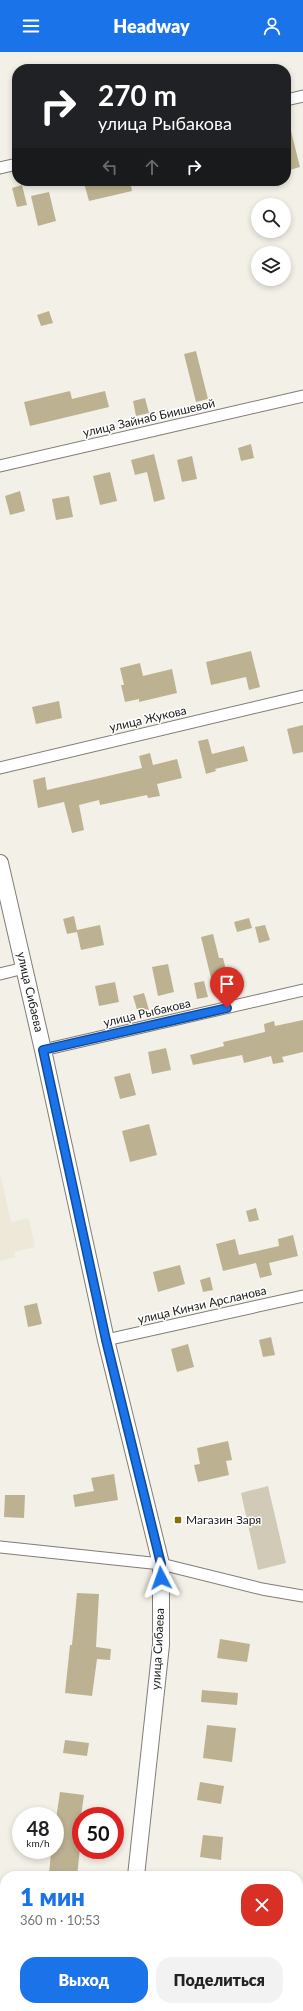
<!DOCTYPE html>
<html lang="ru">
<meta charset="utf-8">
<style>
:root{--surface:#fff;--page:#f2f2f2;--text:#222;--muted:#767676;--accent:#1a73e8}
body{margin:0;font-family:Lato,sans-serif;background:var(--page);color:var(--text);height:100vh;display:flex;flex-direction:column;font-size:15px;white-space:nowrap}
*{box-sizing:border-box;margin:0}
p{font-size:13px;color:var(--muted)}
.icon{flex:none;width:22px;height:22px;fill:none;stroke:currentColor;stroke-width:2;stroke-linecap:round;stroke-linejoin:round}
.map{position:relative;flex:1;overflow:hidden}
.side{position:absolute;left:0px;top:1819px;width:303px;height:140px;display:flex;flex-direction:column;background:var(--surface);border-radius:16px 16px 0 0;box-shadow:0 2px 6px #0003}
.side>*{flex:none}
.banner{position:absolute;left:12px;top:12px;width:279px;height:122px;border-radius:16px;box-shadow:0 2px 6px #0003;background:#202124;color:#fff;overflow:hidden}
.controls{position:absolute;left:251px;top:146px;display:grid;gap:8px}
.controls a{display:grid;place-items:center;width:40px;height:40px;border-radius:50%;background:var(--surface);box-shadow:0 2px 6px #0003;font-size:20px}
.speed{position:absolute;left:12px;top:1755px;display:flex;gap:8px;font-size:20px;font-weight:700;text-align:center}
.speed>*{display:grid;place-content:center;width:52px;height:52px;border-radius:50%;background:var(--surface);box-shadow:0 2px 6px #0003;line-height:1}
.speed small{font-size:10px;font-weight:400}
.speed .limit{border:6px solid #d22;background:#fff;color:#111}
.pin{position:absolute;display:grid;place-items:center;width:34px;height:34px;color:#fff;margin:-41px -17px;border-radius:50% 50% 50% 0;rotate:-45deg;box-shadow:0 0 4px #0007}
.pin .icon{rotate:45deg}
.me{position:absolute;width:44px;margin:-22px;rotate:356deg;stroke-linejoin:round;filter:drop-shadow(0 0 3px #0008)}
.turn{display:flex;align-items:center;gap:14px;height:84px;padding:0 20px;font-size:18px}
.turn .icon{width:52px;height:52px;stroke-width:2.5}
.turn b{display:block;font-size:28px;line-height:34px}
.lanes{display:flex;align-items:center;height:38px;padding:0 20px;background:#0003;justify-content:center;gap:20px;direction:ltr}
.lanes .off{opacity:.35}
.round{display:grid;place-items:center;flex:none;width:42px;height:42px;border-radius:16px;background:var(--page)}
.overview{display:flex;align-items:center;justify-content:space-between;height:68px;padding:0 20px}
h1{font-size:24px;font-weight:800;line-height:30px;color:var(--accent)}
.action{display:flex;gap:8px;margin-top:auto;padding:8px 20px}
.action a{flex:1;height:46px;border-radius:16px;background:var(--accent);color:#fff;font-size:16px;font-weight:800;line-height:46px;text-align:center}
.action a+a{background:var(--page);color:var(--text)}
header{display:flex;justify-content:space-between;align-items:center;height:52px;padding:0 20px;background:var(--accent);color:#fff;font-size:18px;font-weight:800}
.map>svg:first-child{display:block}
.built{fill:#ede8d8}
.green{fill:#d0cab6}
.building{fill:#bcb291}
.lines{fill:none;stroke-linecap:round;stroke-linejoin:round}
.minor-casing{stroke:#807d76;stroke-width:13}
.secondary-casing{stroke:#807d76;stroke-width:18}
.minor{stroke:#fff;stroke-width:11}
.secondary{stroke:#fff;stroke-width:16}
.route-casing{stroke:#114b97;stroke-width:10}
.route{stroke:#1a73e8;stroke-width:7}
.poi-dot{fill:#887010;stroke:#fff;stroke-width:1.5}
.labels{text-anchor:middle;stroke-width:3;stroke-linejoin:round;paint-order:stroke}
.street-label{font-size:12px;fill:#1b1a17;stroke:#fff}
.poi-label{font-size:12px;fill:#1b1a17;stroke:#fff;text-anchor:start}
</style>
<header><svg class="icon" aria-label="menu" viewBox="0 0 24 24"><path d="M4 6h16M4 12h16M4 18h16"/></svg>Headway<svg class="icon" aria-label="person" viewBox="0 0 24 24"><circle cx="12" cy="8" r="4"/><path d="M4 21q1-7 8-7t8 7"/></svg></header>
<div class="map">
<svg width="303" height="1959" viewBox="0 0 303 1959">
<rect width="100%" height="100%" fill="#f3f0e8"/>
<polygon class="built" points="0,1121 11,1170 29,1166 35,1195 14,1200 15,1205 0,1209"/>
<polygon class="green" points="268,1434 286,1511 258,1518 241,1441"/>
<g class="building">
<polygon points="290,75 300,115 286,119 286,76"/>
<polygon points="92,129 130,129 132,139 89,149 84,131"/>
<polygon points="22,133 27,153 17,155 12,136"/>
<polygon points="49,140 56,169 38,174 31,144"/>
<polygon points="49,259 53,271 41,274 37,263"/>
<polygon points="196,299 208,347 196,350 184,302"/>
<polygon points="70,339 72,347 105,339 109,355 30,374 24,350"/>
<polygon points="145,346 149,361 136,364 133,349"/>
<polygon points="251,392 254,406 241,409 238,396"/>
<polygon points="154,402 165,447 154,450 147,420 135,423 131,408"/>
<polygon points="192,404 197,427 182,430 177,408"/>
<polygon points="110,420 117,449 100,453 93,424"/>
<polygon points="20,439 25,459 10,463 5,444"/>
<polygon points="69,444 73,465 56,468 52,447"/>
<polygon points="251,599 260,635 249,638 246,625 211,633 206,610"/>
<polygon points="140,611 143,624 172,617 177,641 139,650 139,647 125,650 121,633 124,633 120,616"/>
<polygon points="59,649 62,666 36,672 32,655"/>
<polygon points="303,673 303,700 293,702 287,677"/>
<polygon points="208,687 212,702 244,694 248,709 215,717 216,719 206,722 198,689"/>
<polygon points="150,701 153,713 177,707 182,726 157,732 160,744 148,746 147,743 100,753 99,748 79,753 84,778 72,781 64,750 38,756 33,728 45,725 47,738 104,725 142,716 139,704"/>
<polygon points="74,864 77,878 100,873 104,893 81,898 77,880 67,882 63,867"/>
<polygon points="249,866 252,876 237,880 234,870"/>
<polygon points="265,873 270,888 259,891 255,875"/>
<polygon points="213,882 219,906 223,906 229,930 213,934 201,885"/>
<polygon points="168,912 174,940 158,944 152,915"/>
<polygon points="204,929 208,945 197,947 194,931"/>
<polygon points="115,930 119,950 99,954 95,934"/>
<polygon points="144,941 149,958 138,961 133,944"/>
<polygon points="303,968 303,1000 282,1005 284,1010 273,1012 271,1004 244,1011 242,1003 193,1013 190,1003 224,994 223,990 265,980 264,972 274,969 275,974"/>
<polygon points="166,996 171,1018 152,1022 148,1000"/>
<polygon points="130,1021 136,1043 120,1047 114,1025"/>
<polygon points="149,1072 157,1103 130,1110 122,1079"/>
<polygon points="256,1156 259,1168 249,1170 246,1159"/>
<polygon points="293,1183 298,1204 269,1211 272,1223 260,1226 256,1211 223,1219 216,1192 235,1187 239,1203 279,1194 278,1187"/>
<polygon points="180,1213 185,1232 158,1240 153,1220"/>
<polygon points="210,1225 213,1238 203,1240 200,1228"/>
<polygon points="37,1251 42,1272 28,1275 24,1254"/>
<polygon points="271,1285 275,1303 263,1305 259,1288"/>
<polygon points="188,1292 194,1315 177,1320 171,1297"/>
<polygon points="228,1389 232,1408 226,1409 229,1423 198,1430 194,1413 200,1412 197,1396"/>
<polygon points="114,1422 118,1448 75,1455 73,1443 94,1439 91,1426"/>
<polygon points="5,1443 25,1443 24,1466 4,1465"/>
<polygon points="77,1541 99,1542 96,1595 111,1597 110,1608 97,1607 92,1644 65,1641 70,1593 72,1593"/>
<polygon points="220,1587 250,1592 247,1610 217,1606"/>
<polygon points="202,1638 238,1641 237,1653 201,1650"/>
<polygon points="207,1673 236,1676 232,1710 203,1706"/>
<polygon points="65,1688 89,1691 87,1704 63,1701"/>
<polygon points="200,1730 224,1734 221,1752 197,1748"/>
<polygon points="60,1740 84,1743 79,1778 81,1778 81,1787 77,1824 49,1822 51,1801 55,1801 55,1774"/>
<polygon points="203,1783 223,1785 221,1808 200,1805"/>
</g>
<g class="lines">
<g class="minor-casing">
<g id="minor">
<polyline points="286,48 303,44"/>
<polyline points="0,116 17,112"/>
<polyline points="0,414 303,344"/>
<polyline points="0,716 303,644"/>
<polyline points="0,922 24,916"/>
<polyline points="43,998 303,938"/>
<polyline points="106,1288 303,1244"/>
<polyline points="0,1495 161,1512 262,1537 303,1544"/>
</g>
</g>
<g class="secondary-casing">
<g id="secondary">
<polyline points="0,811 43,998 106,1288 161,1512 161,1593 136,1824"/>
<polyline points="122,1959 122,1954"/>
</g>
</g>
<use href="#minor" class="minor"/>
<use href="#secondary" class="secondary"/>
</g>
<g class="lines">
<g class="route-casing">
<polyline id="route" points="161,1526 161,1512 106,1288 43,998 227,956"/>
</g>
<use href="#route" class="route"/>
</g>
<rect class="poi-dot" x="174" y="1464" width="8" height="8" rx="2"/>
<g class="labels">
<g class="street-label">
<text transform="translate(149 366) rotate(-13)" y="4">улица Зайнаб Биишевой</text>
<text transform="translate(148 667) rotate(-13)" y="4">улица Жукова</text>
<text transform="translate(30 940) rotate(77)" y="4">улица Сибаева</text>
<text transform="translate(147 961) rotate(-13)" y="4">улица Рыбакова</text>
<text transform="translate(202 1253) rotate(-13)" y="4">улица Кинзи Арсланова</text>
<text transform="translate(158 1597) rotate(-87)" y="4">улица Сибаева</text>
</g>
<g class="poi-label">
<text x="186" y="1472">Магазин Заря</text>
</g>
</g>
</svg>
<div class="controls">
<a><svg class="icon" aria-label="search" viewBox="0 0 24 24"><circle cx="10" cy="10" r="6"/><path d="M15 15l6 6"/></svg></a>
<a><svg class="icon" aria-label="layers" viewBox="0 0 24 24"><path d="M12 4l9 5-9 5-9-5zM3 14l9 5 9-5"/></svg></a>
</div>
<div class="speed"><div>48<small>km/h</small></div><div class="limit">50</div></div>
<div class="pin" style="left:227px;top:956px;background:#d93025"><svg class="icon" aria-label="arrive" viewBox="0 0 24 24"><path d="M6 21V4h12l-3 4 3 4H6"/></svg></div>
<svg class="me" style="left:161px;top:1526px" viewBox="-20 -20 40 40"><path d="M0-17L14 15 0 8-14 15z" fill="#1a73e8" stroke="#fff" stroke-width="4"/></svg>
<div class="banner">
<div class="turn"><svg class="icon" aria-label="right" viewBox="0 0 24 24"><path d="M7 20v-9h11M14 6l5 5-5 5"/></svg><div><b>270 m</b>улица Рыбакова</div></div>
<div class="lanes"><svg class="icon off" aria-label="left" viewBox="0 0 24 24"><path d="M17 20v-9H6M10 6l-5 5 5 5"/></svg><svg class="icon off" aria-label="ahead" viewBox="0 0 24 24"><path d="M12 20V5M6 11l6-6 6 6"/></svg><svg class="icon" aria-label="right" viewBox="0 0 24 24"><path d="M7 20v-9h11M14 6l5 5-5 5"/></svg></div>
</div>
<section class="side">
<div class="overview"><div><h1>1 мин</h1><p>360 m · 10:53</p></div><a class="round" style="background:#d93025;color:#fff"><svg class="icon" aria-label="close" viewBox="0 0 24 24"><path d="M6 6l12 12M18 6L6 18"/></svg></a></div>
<div class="action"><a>Выход</a><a>Поделиться</a></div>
</section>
</div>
